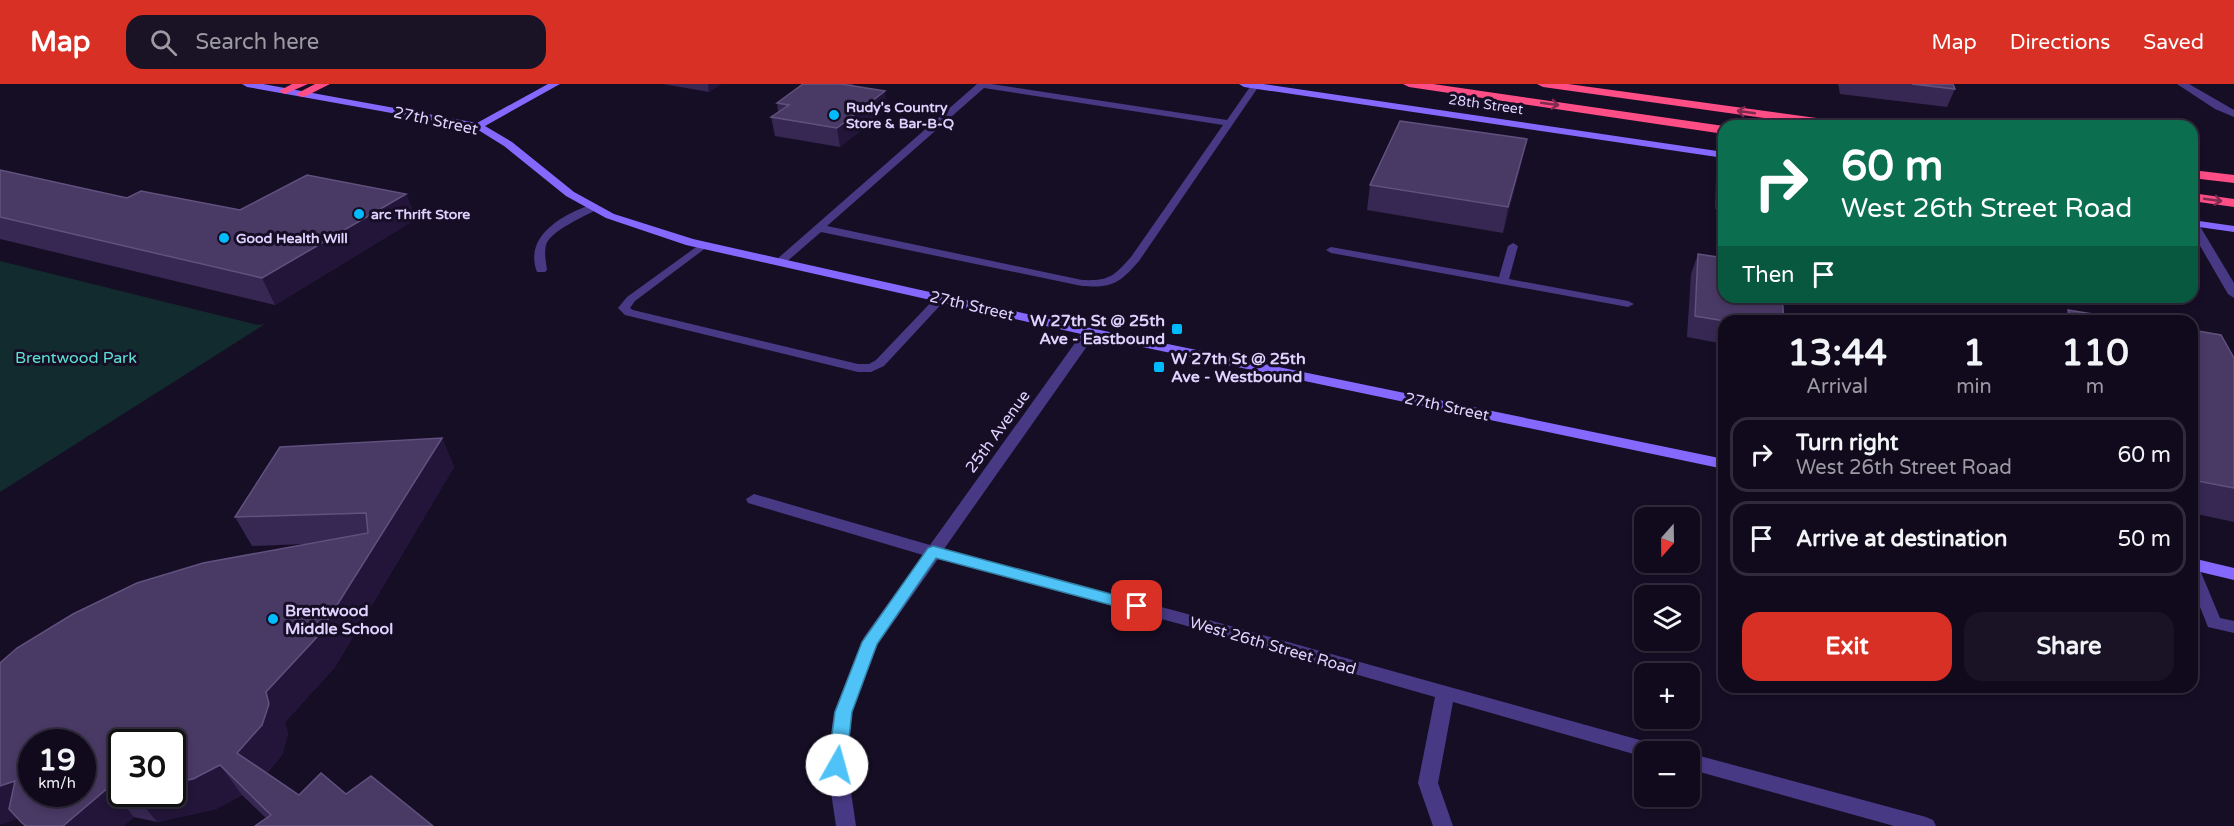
<!DOCTYPE html>
<meta charset="utf-8">
<style>
:root{--surface:#100a1c;--page:#191325;--text:#f1f3f6;--muted:#9c9aa3;--line:#302b3b;--accent:#d93025}
body{margin:0;font-family:"Varela Round",sans-serif;background:var(--page);color:var(--text);height:100vh;display:flex;flex-direction:column;font-size:22px;white-space:nowrap}
*{box-sizing:border-box;margin:0}
p{font-size:20px;color:var(--muted)}
.icon{flex:none;width:33px;height:33px;fill:none;stroke:currentColor;stroke-width:2;stroke-linecap:round;stroke-linejoin:round}
.map{position:relative;flex:1;overflow:hidden}
.panel{position:absolute;left:1718px;top:231px;width:480px;height:378px;display:flex;flex-direction:column;background:var(--surface);border-radius:18px;box-shadow:0 3px 9px #0003,0 0 0 2px var(--line)}
.panel>*{flex:none}
.hud{position:absolute;left:1718px;top:36px;width:480px;height:183px;border-radius:18px;box-shadow:0 3px 9px #0003,0 0 0 2px var(--line);background:#0b6e4f;color:#fff;overflow:hidden}
.needle{width:39px;rotate:200deg}
.fabs{position:absolute;left:1634px;top:423px;display:grid;gap:12px}
.fabs a{display:grid;place-items:center;width:66px;height:66px;border-radius:12px;background:var(--surface);box-shadow:0 3px 9px #0003,0 0 0 2px var(--line);font-size:30px}
.speed{position:absolute;left:18px;top:645px;display:flex;gap:12px;font-size:30px;font-weight:700;text-align:center}
.speed>*{display:grid;place-content:center;width:78px;height:78px;border-radius:50%;background:var(--surface);box-shadow:0 3px 9px #0003,0 0 0 2px var(--line);line-height:1}
.speed small{font-size:15px;font-weight:400}
.speed .limit{border:3px solid #111;border-radius:9px;background:#fff;color:#111}
.pin{position:absolute;display:grid;place-items:center;width:51px;height:51px;color:#fff;margin:-26px;border-radius:12px;box-shadow:0 3px 9px #0006}
.me{position:absolute;width:66px;margin:-33px;rotate:7deg;stroke-linejoin:round;filter:drop-shadow(0 0 4px #0008)}
.turn{display:flex;align-items:center;gap:21px;height:126px;padding:0 24px;font-size:27px}
.turn .icon{width:78px;height:78px;stroke-width:2.5}
.turn b{display:block;font-size:42px;line-height:51px}
.then{display:flex;align-items:center;height:57px;padding:0 24px;background:#0003;gap:12px;font-size:22px}
.eta{display:flex;justify-content:space-evenly;align-items:center;height:102px;text-align:center}
.eta b{font-size:36px;font-weight:700;line-height:42px}
.primary-button{display:flex;gap:12px;margin-top:auto;padding:12px 24px}
.primary-button a{flex:1;height:69px;border-radius:18px;background:var(--accent);color:#fff;font-size:24px;font-weight:700;line-height:69px;text-align:center}
.primary-button a+a{background:var(--page);color:var(--text)}
ul{padding:0;list-style:none}
li{display:flex;align-items:center;gap:18px;height:75px;margin:0 12px 9px;padding:0 12px;border:3px solid var(--line);border-radius:18px}
li div{flex:1}
li b{display:block;font-size:22px}
li em{font-style:normal}
header{display:flex;align-items:center;gap:36px;box-sizing:border-box;height:84px;padding:0 30px;background:var(--accent);color:#fff}
header strong{font-size:28px}
nav{display:flex;gap:33px;margin-inline-start:auto;font-size:21px}
.search{width:420px;height:54px;background:var(--page);display:flex;align-items:center;gap:15px;box-sizing:border-box;padding:0 21px;border-radius:18px;color:var(--muted);font-size:22px}
.map>svg:first-child{display:block}
.green{fill:#112b2f}
.lines{fill:none;stroke-linecap:round;stroke-linejoin:round}
.lane{fill:#483985;fill-rule:evenodd}
.street{fill:#483985;fill-rule:evenodd}
.secondary{fill:#8569ff;fill-rule:evenodd}
.highway{fill:#ff4d86;fill-rule:evenodd}
.wall{fill:#372753;fill-rule:evenodd}
.shaded-wall{fill:#221539}
.building{fill:#493965;stroke:#60517e;stroke-width:1.5;fill-rule:evenodd}
.oneway{stroke:#7f2a51}
.route{fill:#4fc3f7;stroke:#337fa1;stroke-width:1.5}
.poi-dot{fill:#00bbfd;stroke:#160e25;stroke-width:2}
.labels{text-anchor:middle;stroke-width:6;stroke-linejoin:round;paint-order:stroke}
.far-street-label{font-size:14px;fill:#dfd2ff;stroke:#160e25}
.far-poi-label{font-size:14px;font-weight:bold;fill:#dfd2ff;stroke:#160e25;text-anchor:start}
.street-label{font-size:16px;fill:#dfd2ff;stroke:#160e25}
.poi-label{font-size:16px;font-weight:bold;fill:#dfd2ff;stroke:#160e25;text-anchor:start}
.park-label{font-size:16px;fill:#5ce1d5;stroke:#160e25}
</style>
<header>
<strong>Map</strong>
<div class="search"><svg class="icon" aria-label="search" viewBox="0 0 24 24"><circle cx="10" cy="10" r="6"/><path d="M15 15l6 6"/></svg>Search here</div>
<nav><a>Map</a><a>Directions</a><a>Saved</a></nav>
</header>
<div class="map">
<svg width="2234" height="742" viewBox="0 0 2234 742">
<rect width="100%" height="100%" fill="#160e25"/>
<polygon class="green" points="0,177 258,241 265,240 0,408"/>
<g class="lines">
<g class="lane">
<path d="M977 0H991L1227 36 1252 0 1259 2 1139 177C1119 200 1112 204 1082 202L821 148 784 180H776V176ZM984 4 1223 41 1131 173C1113 193 1109 197 1082 196L827 142Z"/>
<path d="M594 120 598 121V125C585 132 550 147 546 161 544 169 546 178 547 186L545 188H537C523 152 564 129 594 120Z"/>
<polygon points="703,158 708,161 707,163 635,217 630,224 633,226 858,280 869,280 876,276 937,212 945,212 947,214 884,282 871,288 858,288 629,232 625,231 618,224 627,213"/>
<polygon points="1513,159 1518,162 1509,195 1628,217 1634,220 1628,223 1331,169 1326,166 1331,163 1499,193 1508,162"/>
<polygon points="2192,481 2197,482 2200,486 2220,534 2234,537 2234,549 2208,543 2192,503"/>
</g>
<g class="street">
<polygon points="2177,0 2189,0 2234,26 2234,33 2215,25"/>
<polygon points="2192,136 2198,139 2234,199 2234,214 2228,210 2192,148"/>
<polygon points="1090,244 1097,248 944,465 1180,528 1654,660 1661,662 1663,668 1644,668 1644,673 1453,618 1438,699 1453,742 1433,742 1418,699 1435,613 1180,540 938,475 878,560 852,628 847,681 856,742 836,742 827,681 834,628 864,553 923,471 748,419 746,415 754,410 930,461 1085,245"/>
<polygon points="1689,669 1926,733 1933,736 1936,742 1894,742 1689,685"/>
</g>
<g class="secondary">
<polygon points="242,0 263,0 477,39 548,0 560,0 485,42 512,58 574,108 614,130 693,155 1090,244 1724,375 1724,385 1090,252 686,161 606,134 566,112 504,62 475,44 247,3"/>
<polygon points="1239,0 1263,0 1724,68 1724,74 1244,3"/>
<polygon points="2192,136 2234,142 2234,148 2192,142"/>
<polygon points="2192,474 2234,484 2234,496 2192,486"/>
</g>
<g class="highway">
<polygon points="292,0 308,0 285,10 279,7"/>
<polygon points="315,0 330,0 306,12 302,13 296,10"/>
<polygon points="1403,0 1433,0 1724,42 1724,50 1409,3"/>
<polygon points="1537,0 1568,0 1846,38 1852,42 1820,42 1543,3"/>
<polygon points="2192,86 2234,91 2234,99 2192,94"/>
<polygon points="2192,109 2234,115 2234,123 2192,117"/>
</g>
</g>
<g class="wall">
<polygon points="663,0 721,0 709,8"/>
<polygon points="803,0 853,0 853,2 887,25 840,63 775,52 771,33 778,28 777,19"/>
<polygon points="1838,0 1953,0 1955,5 1947,23 1840,10"/>
<polygon points="1521,80 1503,149 1367,126 1370,101"/>
<polygon points="1721,80 1724,81 1724,126 1715,125 1716,94"/>
<polygon points="0,86 127,114 240,126 406,110 416,135 275,221 0,155"/>
<polygon points="1698,170 1724,237 1724,260 1687,253 1691,190"/>
<polygon points="2068,226 2136,237 2062,237"/>
<polygon points="2192,246 2234,274 2234,438 2192,429"/>
<path d="M442 354 454 383 335 583 285 638 288 650 282 671 267 689 299 711 346 710 266 734 242 711 216 725 157 738 134 733 123 742H24L18 735 305 460 252 462 235 433ZM122 658 172 710H122Z"/>
</g>
<g class="shaded-wall">
<polygon points="708,0 721,0 709,8"/>
<polygon points="885,7 887,25 840,63 837,44"/>
<polygon points="1527,55 1521,80 1503,149 1508,123"/>
<polygon points="406,110 416,135 275,221 262,194"/>
<polygon points="442,354 454,383 335,583 285,638 288,650 282,671 258,699 237,669 266,608"/>
<polygon points="220,681 242,711 216,725 157,738 134,710 172,710 172,699"/>
<polygon points="15,697 42,726 0,741 0,702"/>
<polygon points="109,703 134,733 123,742 63,742"/>
</g>
<g class="building">
<polygon points="803,0 841,0 885,7 837,44 771,33 789,21 777,19"/>
<polygon points="1912,0 1953,0 1955,5"/>
<polygon points="1400,37 1527,55 1508,123 1370,101"/>
<polygon points="1721,80 1724,81 1724,112 1720,111"/>
<polygon points="0,86 127,114 141,107 240,126 307,91 406,110 262,194 0,133"/>
<polygon points="1698,170 1724,174 1724,213 1782,213 1784,237 1725,237 1695,232"/>
<polygon points="2068,226 2136,237 2073,237"/>
<polygon points="2192,246 2221,251 2234,274 2234,404 2192,396"/>
<path d="M442 354 317 553 266 608 269 620 262 641 237 669 299 711 321 689 346 710 371 692 433 742H255L271 731 220 681 193 695 172 699V658H122V705L109 703 63 742H26L21 738 9 725 15 697 0 702V579L17 564 73 530 137 499 203 479 368 449 366 429 235 433 280 363ZM32 658H82V710H32Z"/>
</g>
<defs><path id="oneway-shaft" d="M-6 0H5M1.5-3L5.5 0L1.5 3" fill="none" stroke-width="1.6" stroke-linecap="round" stroke-linejoin="round" transform="scale(1.5)"/></defs>
<g class="oneway">
<use href="#oneway-shaft" transform="translate(1550 20) rotate(8)"/>
<use href="#oneway-shaft" transform="translate(1746 28) rotate(-172)"/>
<use href="#oneway-shaft" transform="translate(2213 116) rotate(8)"/>
</g>
<polygon class="route" points="933,462 1137,517 1143,518 1145,522 1143,526 1137,528 936,474 877,560 852,628 846,681 843,686 837,688 831,686 828,681 835,628 862,558 928,464"/>
<g class="poi-dot">
<circle cx="834" cy="31" r="6"/>
<circle cx="359" cy="130" r="6"/>
<circle cx="224" cy="154" r="6"/>
<rect x="1171" y="239" width="12" height="12" rx="3"/>
<rect x="1153" y="277" width="12" height="12" rx="3"/>
<circle cx="273" cy="535" r="6"/>
</g>
<g class="labels">
<g class="far-street-label">
<text transform="translate(1486 20) rotate(8)" y="5">28th Street</text>
</g>
<g class="far-poi-label">
<text x="846" y="28">Rudy's Country<tspan x="846" dy="16">Store &amp; Bar-B-Q</tspan></text>
<text x="371" y="135">arc Thrift Store</text>
<text x="236" y="159">Good Health Will</text>
</g>
<g class="street-label">
<text transform="translate(436 36) rotate(12)" y="6">27th Street</text>
<text transform="translate(972 221) rotate(13)" y="6">27th Street</text>
<text transform="translate(1447 322) rotate(12)" y="6">27th Street</text>
<text transform="translate(997 347) rotate(-54)" y="6">25th Avenue</text>
<text transform="translate(1273 561) rotate(16)" y="6">West 26th Street Road</text>
</g>
<g class="poi-label">
<text x="1165" y="242" text-anchor="end">W 27th St @ 25th<tspan x="1165" dy="18">Ave - Eastbound</tspan></text>
<text x="1171" y="280">W 27th St @ 25th<tspan x="1171" dy="18">Ave - Westbound</tspan></text>
<text x="285" y="532">Brentwood<tspan x="285" dy="18">Middle School</tspan></text>
</g>
<g class="park-label">
<text x="76" y="279">Brentwood Park</text>
</g>
</g>
</svg>
<div class="fabs">
<a><svg class="needle" viewBox="-14 -14 28 28"><path d="M0-13l5 13h-10z" fill="#e53935"/><path d="M0 13l5-13h-10z" fill="#9c9aa3"/></svg></a>
<a><svg class="icon" aria-label="layers" viewBox="0 0 24 24"><path d="M12 4l9 5-9 5-9-5zM3 14l9 5 9-5"/></svg></a>
<a>+</a>
<a>−</a>
</div>
<div class="speed"><div>19<small>km/h</small></div><div class="limit">30</div></div>
<div class="pin" style="left:1137px;top:522px;background:#d93025"><svg class="icon" aria-label="arrive" viewBox="0 0 24 24"><path d="M6 21V4h12l-3 4 3 4H6"/></svg></div>
<svg class="me" style="left:837px;top:681px" viewBox="-20 -20 40 40"><circle r="19" fill="#fff"/><path d="M0-13L10 11 0 6-10 11z" fill="#4fc3f7"/></svg>
<div class="hud">
<div class="turn"><svg class="icon" aria-label="right" viewBox="0 0 24 24"><path d="M7 20v-9h11M14 6l5 5-5 5"/></svg><div><b>60 m</b>West 26th Street Road</div></div>
<div class="then">Then<svg class="icon" aria-label="arrive" viewBox="0 0 24 24"><path d="M6 21V4h12l-3 4 3 4H6"/></svg></div>
</div>
<section class="panel">
<div class="eta">
<div><b>13:44</b><p>Arrival</p></div>
<div><b>1</b><p>min</p></div>
<div><b>110</b><p>m</p></div>
</div>
<ul>
<li><svg class="icon" aria-label="right" viewBox="0 0 24 24"><path d="M7 20v-9h11M14 6l5 5-5 5"/></svg><div><b>Turn right</b><p>West 26th Street Road</p></div><em>60 m</em></li>
<li><svg class="icon" aria-label="arrive" viewBox="0 0 24 24"><path d="M6 21V4h12l-3 4 3 4H6"/></svg><div><b>Arrive at destination</b></div><em>50 m</em></li>
</ul>
<div class="primary-button"><a>Exit</a><a>Share</a></div>
</section>
</div>
